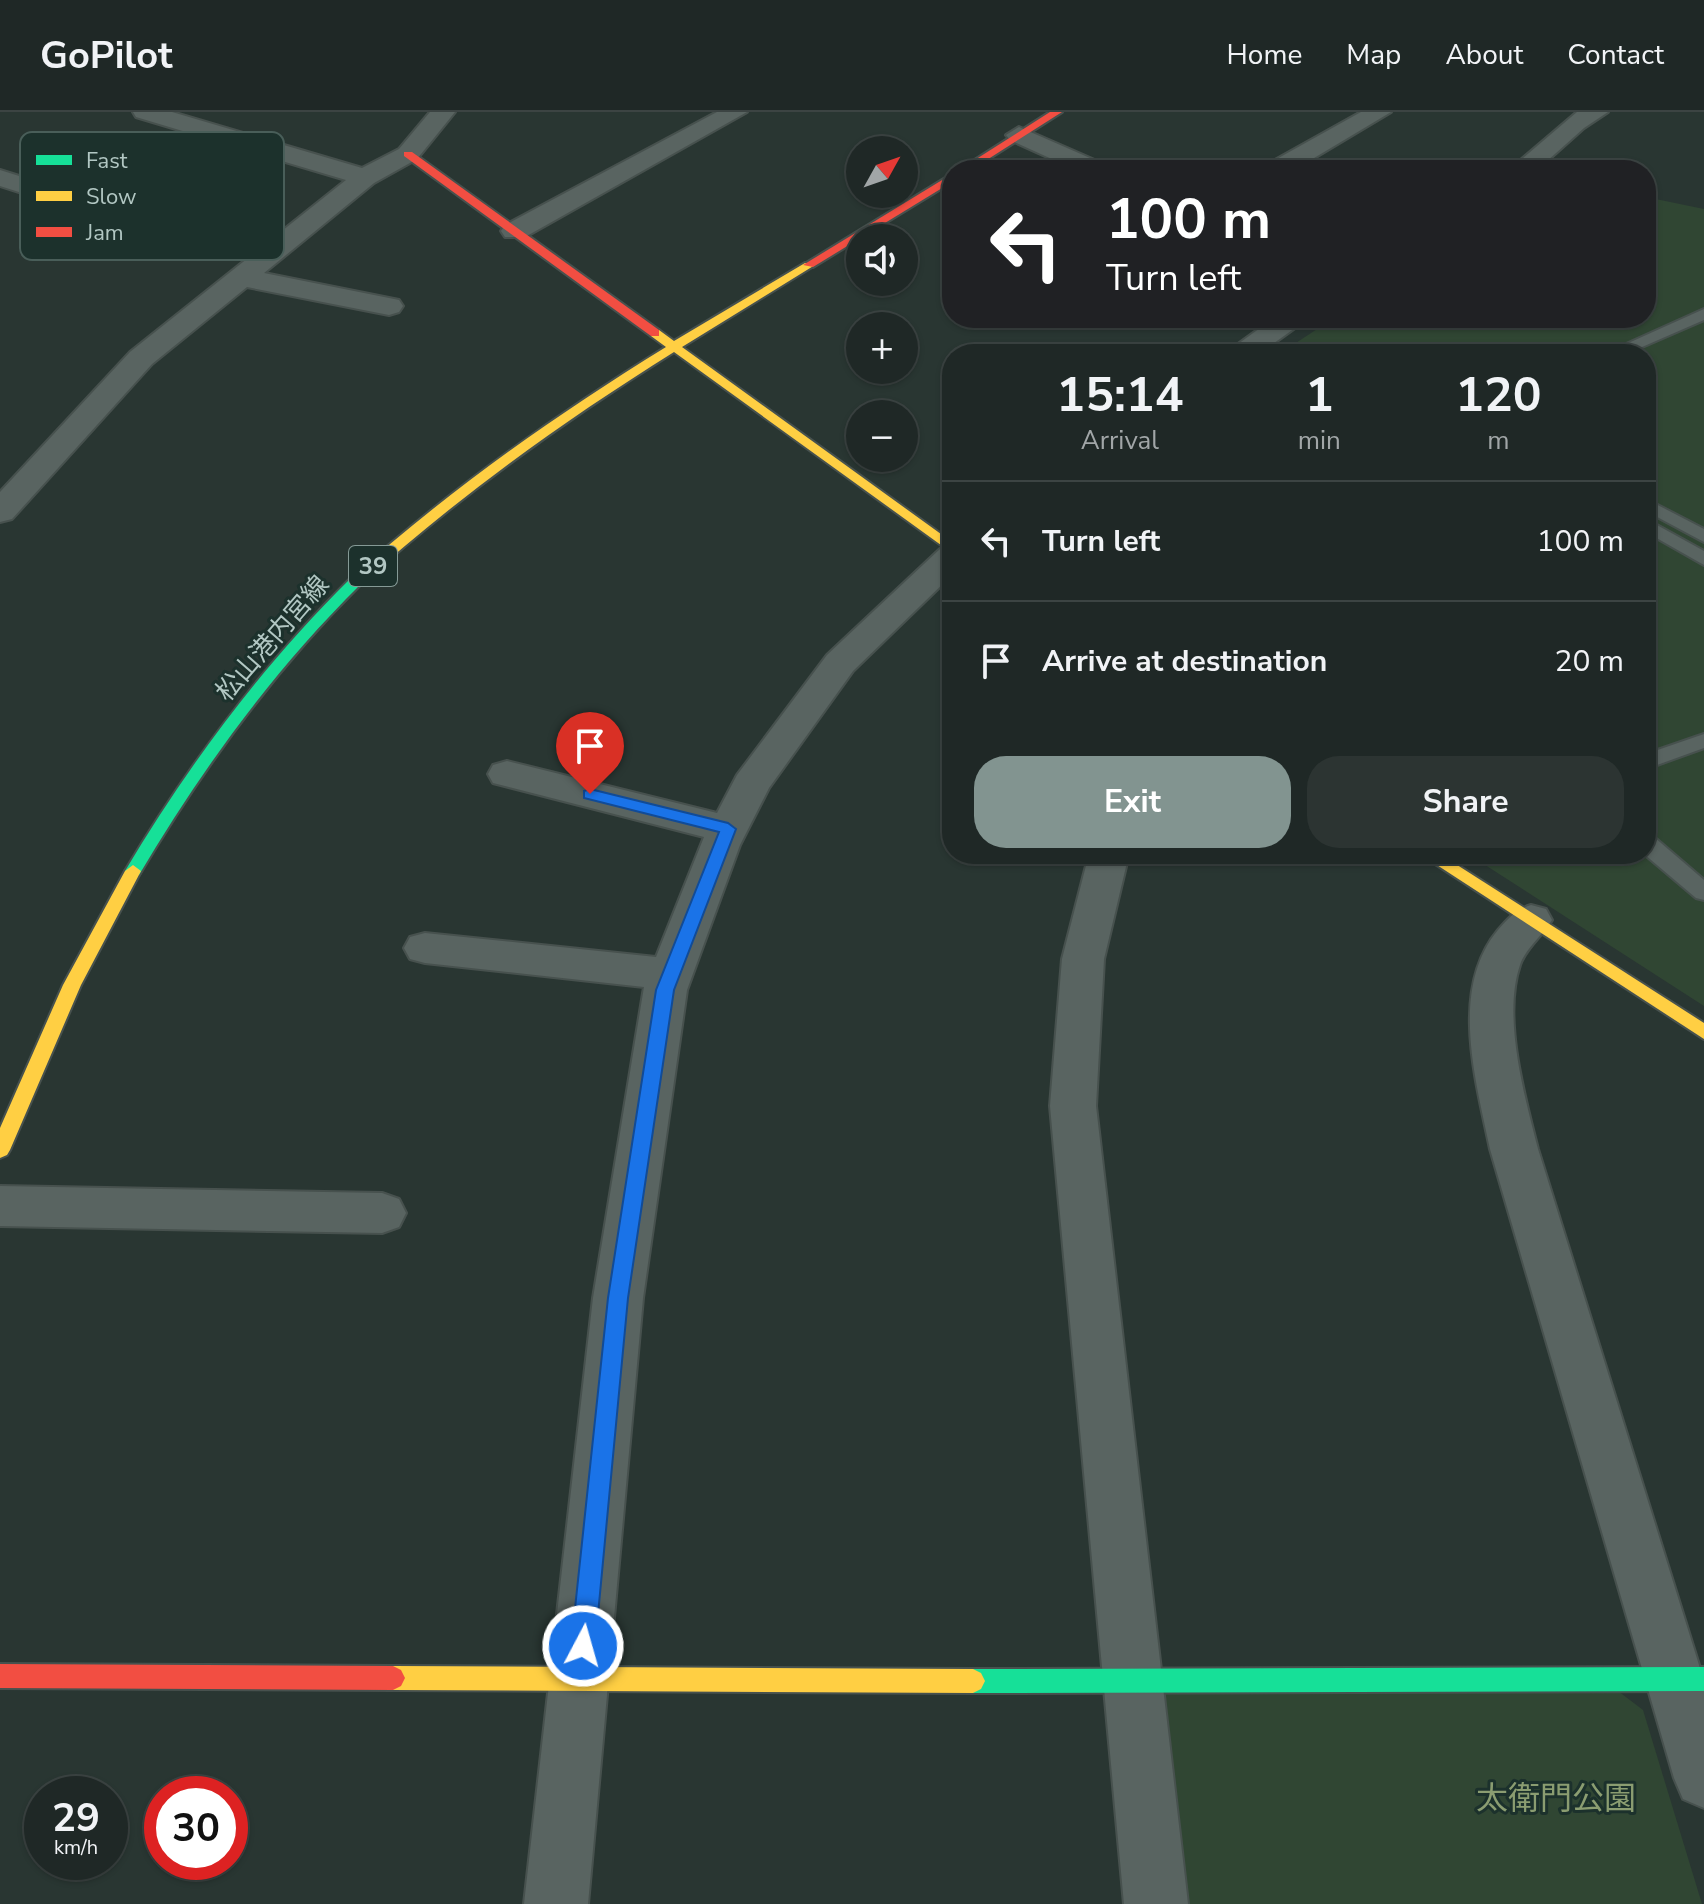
<!DOCTYPE html>
<meta charset="utf-8">
<style>
:root{--surface:#1f2826;--page:#2c3432;--text:#f1f3f6;--muted:#a1a6a7;--line:#3c4443;--accent:#829490}
body{margin:0;font-family:"Nunito Sans","Noto Sans JP",sans-serif;background:var(--page);color:var(--text);height:100vh;display:flex;flex-direction:column;font-size:30px;white-space:nowrap}
*{box-sizing:border-box;margin:0}
p{font-size:26px;color:var(--muted)}
.icon{flex:none;width:44px;height:44px;fill:none;stroke:currentColor;stroke-width:2;stroke-linecap:round;stroke-linejoin:round}
.map{position:relative;flex:1;overflow:hidden}
.panel{position:absolute;left:942px;top:232px;width:714px;height:520px;display:flex;flex-direction:column;background:var(--surface);border-radius:32px;box-shadow:0 2px 6px #0004,0 0 0 2px var(--line)}
.panel>*{flex:none}
.banner{position:absolute;left:942px;top:48px;width:714px;height:168px;border-radius:32px;box-shadow:0 2px 6px #0004,0 0 0 2px var(--line);background:#202124;color:#fff;overflow:hidden}
.needle{width:52px;rotate:50deg}
.tools{position:absolute;left:846px;top:24px;display:grid;gap:16px}
.tools a{display:grid;place-items:center;width:72px;height:72px;border-radius:50%;background:var(--surface);box-shadow:0 2px 6px #0004,0 0 0 2px var(--line);font-size:40px}
.speed{position:absolute;left:24px;top:1664px;display:flex;gap:16px;font-size:40px;font-weight:700;text-align:center}
.speed>*{display:grid;place-content:center;width:104px;height:104px;border-radius:50%;background:var(--surface);box-shadow:0 2px 6px #0004,0 0 0 2px var(--line);line-height:1}
.speed small{font-size:20px;font-weight:400}
.speed .limit{border:12px solid #d22;background:#fff;color:#111}
.pin{position:absolute;display:grid;place-items:center;width:68px;height:68px;color:#fff;margin:-82px -34px;border-radius:50% 50% 50% 0;rotate:-45deg;box-shadow:0 0 8px #0007}
.pin .icon{rotate:45deg}
.me{position:absolute;width:88px;margin:-44px;rotate:6deg;stroke-linejoin:round;filter:drop-shadow(0 0 6px #0008)}
.turn{display:flex;align-items:center;gap:28px;height:168px;padding:0 32px;font-size:36px}
.turn .icon{width:104px;height:104px;stroke-width:2.5}
.turn b{display:block;font-size:56px;line-height:68px}
.eta{display:flex;justify-content:space-evenly;align-items:center;height:136px;text-align:center}
.eta b{font-size:48px;font-weight:700;line-height:56px}
.primary-button{display:flex;gap:16px;margin-top:auto;padding:16px 32px}
.primary-button a{flex:1;height:92px;border-radius:32px;background:var(--accent);color:#fff;font-size:32px;font-weight:700;line-height:92px;text-align:center}
.primary-button a+a{background:var(--page);color:var(--text)}
ul{padding:0;list-style:none}
li{display:flex;align-items:center;gap:24px;height:120px;padding:0 32px;border-top:2px solid var(--line)}
li div{flex:1}
li b{display:block;font-size:30px}
li em{font-style:normal}
header{display:flex;align-items:center;gap:48px;box-sizing:border-box;height:112px;padding:0 40px;background:var(--surface);border-bottom:2px solid var(--line)}
header strong{font-size:38px}
nav{display:flex;gap:44px;margin-inline-start:auto;font-size:28px}
.map>svg:first-child{display:block}
.green{fill:#304633}
.lines{fill:none;stroke-linecap:round;stroke-linejoin:round}
.lane-casing{stroke:#47514e;stroke-width:4}
.street-casing{stroke:#47514e;stroke-width:4}
.fast-casing{stroke:#47514e;stroke-width:4}
.slow-casing{stroke:#47514e;stroke-width:4}
.jam-casing{stroke:#47514e;stroke-width:4}
.lane{fill:#596461;fill-rule:evenodd}
.street{fill:#596461;fill-rule:evenodd}
.fast{fill:#16e098;fill-rule:evenodd}
.slow{fill:#ffcf43;fill-rule:evenodd}
.jam{fill:#f24e42;fill-rule:evenodd}
.route{fill:#1a73e8;stroke:#114b97;stroke-width:2}
.labels{text-anchor:middle;stroke-width:6;stroke-linejoin:round;paint-order:stroke}
.shield{fill:#1c312c;stroke:#859a96;stroke-width:2}
.shield-label{font-size:24px;font-weight:bold;fill:#b2c7c3}
.street-label{font-size:26px;fill:#b2c7c3;stroke:#1c312c}
.near-park-label{font-size:32px;fill:#8b9d71;stroke:#1c312c}
.key{fill:#1c312c;stroke:#495e59;stroke-width:2}
.key-label{font-size:22px;fill:#b2c7c3}
</style>
<header>
<strong>GoPilot</strong>
<nav><a>Home</a><a>Map</a><a>About</a><a>Contact</a></nav>
</header>
<div class="map">
<svg width="1704" height="1792" viewBox="0 0 1704 1792">
<rect width="100%" height="100%" fill="#293632"/>
<g class="green">
<polygon points="1646,85 1704,97 1704,894 1468,742 1646,742 1646,242 1279,242 1334,206 1646,206"/>
<polygon points="1618,1579 1643,1598 1702,1792 1168,1792 1149,1582"/>
</g>
<g class="lines">
<g class="lane-casing">
<g id="lane">
<polygon points="1704,197 1704,208 1626,242 1604,242"/>
<polygon points="1646,387 1704,417 1704,430 1646,399"/>
<polygon points="1646,407 1704,439 1704,453 1646,420"/>
<polygon points="1704,622 1704,636 1646,657 1646,642"/>
<polygon points="1646,722 1654,725 1704,768 1704,788 1696,786 1644,742"/>
</g>
</g>
<g class="street-casing">
<g id="street">
<polygon points="133,0 172,0 362,56 399,37 430,0 455,0 417,47 374,71 264,161 399,188 403,194 399,200 389,203 247,175 152,252 12,407 0,410 0,380 130,240 346,68 221,31 72,97 0,74 0,58 70,80 196,23 136,5"/>
<polygon points="717,0 747,0 525,125 505,125 501,119 505,113"/>
<polygon points="1361,0 1391,0 1294,58 1262,58 1266,53"/>
<polygon points="1577,0 1608,0 1584,16 1537,58 1509,58"/>
<polygon points="1019,15 1106,53 1110,58 1076,58 1010,28 1006,23"/>
<polygon points="1274,206 1309,206 1259,242 1224,242"/>
<polygon points="952,434 952,463 853,559 769,676 740,733 687,878 643,1186 588,1792 524,1792 593,1186 644,875 425,851 410,847 404,836 410,825 425,821 656,845 704,725 493,671 488,662 493,653 507,649 717,701 737,663 827,543 940,437"/>
<polygon points="1089,742 1129,742 1104,847 1096,994 1188,1792 1124,1792 1050,994 1062,847"/>
<path d="M1531 793 1546 797 1552 808C1543 823 1525 837 1520 853 1502 905 1525 986 1538 1037L1704 1569V1696L1683 1687 1674 1666 1490 1037C1476 969 1449 877 1498 818 1509 806 1515 798 1531 793Z"/>
<polygon points="0,1074 382,1081 399,1087 406,1101 399,1115 382,1121 0,1114"/>
</g>
</g>
<g class="fast-casing">
<g id="fast">
<path d="M355 466 362 470 360 473C272 560 202 657 139 763H127L125 759C189 652 261 555 350 467Z"/>
<polygon points="1704,1555 1704,1579 973,1581 965,1577 961,1569 965,1561 973,1557"/>
</g>
</g>
<g class="slow-casing">
<g id="slow">
<path d="M805 151 815 153 682 235 952 430V441L674 240C562 310 458 385 360 473H350V467C448 379 554 304 666 235L651 224V218H659L674 229Z"/>
<polygon points="1420,742 1440,742 1704,911 1704,927"/>
<polygon points="133,753 141,759 81,873 10,1038 7,1043 0,1046 0,1016 63,873 125,759"/>
<polygon points="393,1554 973,1557 981,1561 985,1569 981,1577 973,1581 393,1578 385,1574 381,1566 385,1558"/>
</g>
</g>
<g class="jam-casing">
<g id="jam">
<polygon points="1050,0 1062,0 971,58 959,58"/>
<polygon points="404,40 412,40 659,218 659,224 651,224 404,44"/>
<polygon points="952,62 952,70 813,155 803,153"/>
<polygon points="0,1552 393,1554 401,1558 405,1566 401,1574 393,1578 0,1576"/>
</g>
</g>
<use href="#lane" class="lane"/>
<use href="#street" class="street"/>
<use href="#fast" class="fast"/>
<use href="#slow" class="slow"/>
<use href="#jam" class="jam"/>
</g>
<polygon class="route" points="590,677 728,711 736,717 674,878 628,1186 595,1534 591,1542 583,1546 574,1542 571,1534 608,1186 656,878 719,720 584,686 584,679"/>
<g class="labels">
<rect class="shield" x="349" y="434" width="48" height="40" rx="6"/>
<g class="shield-label">
<text x="373" y="462">39</text>
</g>
<g class="street-label">
<text transform="translate(272 526) rotate(-49)" y="9">松山港内宮線</text>
</g>
<g class="near-park-label">
<text x="1556" y="1697">太衛門公園</text>
</g>
</g>
<rect x="20" y="20" width="264" height="128" rx="12" class="key"/>
<rect x="36" y="43" width="36" height="10" fill="#16e098"/>
<rect x="36" y="79" width="36" height="10" fill="#ffcf43"/>
<rect x="36" y="115" width="36" height="10" fill="#f24e42"/>
<g class="key-label">
<text x="86" y="56">Fast</text>
<text x="86" y="92">Slow</text>
<text x="86" y="128">Jam</text>
</g>
</svg>
<div class="tools">
<a><svg class="needle" viewBox="-14 -14 28 28"><path d="M0-13l5 13h-10z" fill="#e53935"/><path d="M0 13l5-13h-10z" fill="#a1a6a7"/></svg></a>
<a><svg class="icon" aria-label="sound" viewBox="0 0 24 24"><path d="M4 9h4l5-4v14l-5-4H4zM17 9q2 3 0 6"/></svg></a>
<a>+</a>
<a>−</a>
</div>
<div class="speed"><div>29<small>km/h</small></div><div class="limit">30</div></div>
<div class="pin" style="left:590px;top:682px;background:#d93025"><svg class="icon" aria-label="arrive" viewBox="0 0 24 24"><path d="M6 21V4h12l-3 4 3 4H6"/></svg></div>
<svg class="me" style="left:583px;top:1534px" viewBox="-20 -20 40 40"><circle r="17" fill="#1a73e8" stroke="#fff" stroke-width="3"/><path d="M0-11L8 9 0 5-8 9z" fill="#fff"/></svg>
<div class="banner">
<div class="turn"><svg class="icon" aria-label="left" viewBox="0 0 24 24"><path d="M17 20v-9H6M10 6l-5 5 5 5"/></svg><div><b>100 m</b>Turn left</div></div>
</div>
<section class="panel">
<div class="eta">
<div><b>15:14</b><p>Arrival</p></div>
<div><b>1</b><p>min</p></div>
<div><b>120</b><p>m</p></div>
</div>
<ul>
<li><svg class="icon" aria-label="left" viewBox="0 0 24 24"><path d="M17 20v-9H6M10 6l-5 5 5 5"/></svg><div><b>Turn left</b></div><em>100 m</em></li>
<li><svg class="icon" aria-label="arrive" viewBox="0 0 24 24"><path d="M6 21V4h12l-3 4 3 4H6"/></svg><div><b>Arrive at destination</b></div><em>20 m</em></li>
</ul>
<div class="primary-button"><a>Exit</a><a>Share</a></div>
</section>
</div>
